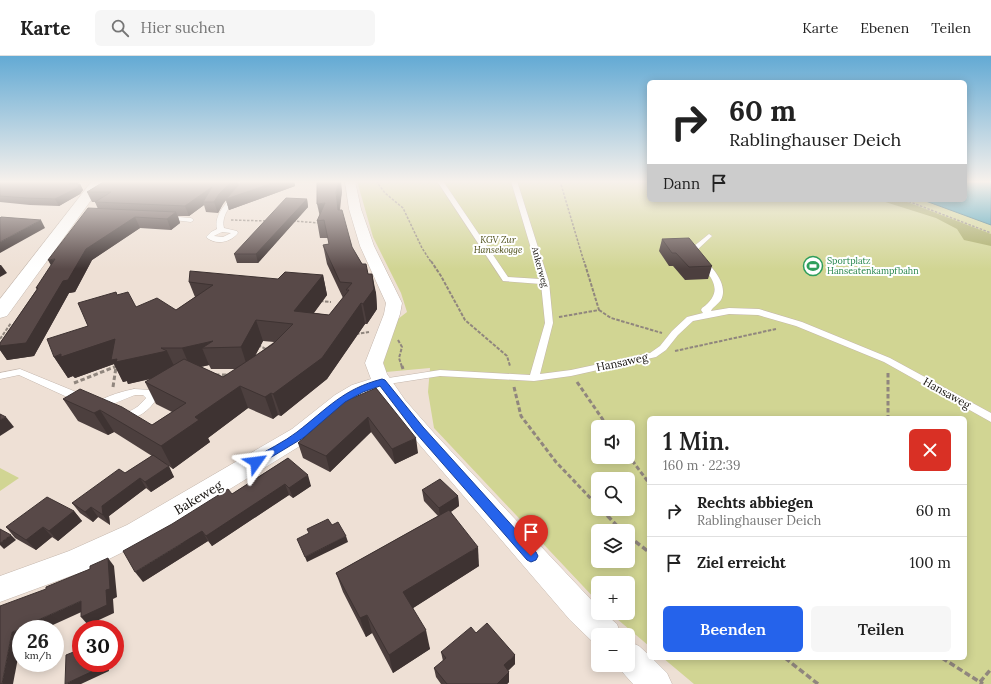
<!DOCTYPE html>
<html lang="de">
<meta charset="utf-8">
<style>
:root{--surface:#fff;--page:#f6f6f6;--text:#222;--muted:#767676;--line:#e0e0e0;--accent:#2563eb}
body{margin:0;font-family:Lora,serif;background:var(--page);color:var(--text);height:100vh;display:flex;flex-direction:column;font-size:15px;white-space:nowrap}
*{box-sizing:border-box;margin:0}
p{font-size:13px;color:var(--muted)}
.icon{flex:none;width:22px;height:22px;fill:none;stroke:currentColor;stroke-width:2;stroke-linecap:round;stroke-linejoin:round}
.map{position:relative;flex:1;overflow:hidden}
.side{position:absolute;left:647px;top:360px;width:320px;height:244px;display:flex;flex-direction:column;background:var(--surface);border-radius:6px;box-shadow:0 2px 10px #0003}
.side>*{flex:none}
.hud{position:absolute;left:647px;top:24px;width:320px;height:122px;border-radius:6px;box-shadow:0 2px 10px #0003;background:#fff;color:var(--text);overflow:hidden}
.fabs{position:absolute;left:591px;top:364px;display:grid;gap:8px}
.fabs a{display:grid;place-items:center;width:44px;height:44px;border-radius:6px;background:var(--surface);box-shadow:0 2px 10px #0003;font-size:20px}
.speed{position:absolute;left:12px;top:564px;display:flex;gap:8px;font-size:20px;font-weight:700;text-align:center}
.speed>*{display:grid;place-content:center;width:52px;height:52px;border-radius:50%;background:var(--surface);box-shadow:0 2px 10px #0003;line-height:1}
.speed small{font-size:10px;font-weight:400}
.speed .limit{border:6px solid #d22;background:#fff;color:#111}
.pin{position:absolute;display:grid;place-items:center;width:34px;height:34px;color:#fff;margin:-41px -17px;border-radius:50% 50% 50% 0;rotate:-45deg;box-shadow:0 0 4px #0007}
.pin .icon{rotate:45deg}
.me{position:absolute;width:44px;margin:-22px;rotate:59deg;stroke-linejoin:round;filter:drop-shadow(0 0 3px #0008)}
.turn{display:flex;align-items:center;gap:14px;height:84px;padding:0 16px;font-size:18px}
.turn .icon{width:52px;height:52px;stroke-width:2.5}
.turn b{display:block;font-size:28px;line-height:34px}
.then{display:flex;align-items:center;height:38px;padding:0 16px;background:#0003;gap:8px;font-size:15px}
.round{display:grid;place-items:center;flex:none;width:42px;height:42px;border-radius:6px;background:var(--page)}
.head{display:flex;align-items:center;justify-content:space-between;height:68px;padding:0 16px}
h1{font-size:24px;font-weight:600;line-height:30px}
.cta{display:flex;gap:8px;margin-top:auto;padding:8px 16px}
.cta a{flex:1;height:46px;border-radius:6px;background:var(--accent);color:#fff;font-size:16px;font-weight:600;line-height:46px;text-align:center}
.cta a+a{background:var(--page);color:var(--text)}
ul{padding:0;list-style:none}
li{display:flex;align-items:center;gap:12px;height:52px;padding:0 16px;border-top:1px solid var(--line)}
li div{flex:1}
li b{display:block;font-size:15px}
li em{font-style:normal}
header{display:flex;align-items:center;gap:24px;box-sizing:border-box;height:56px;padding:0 20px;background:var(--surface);border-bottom:1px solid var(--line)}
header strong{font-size:19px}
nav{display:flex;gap:22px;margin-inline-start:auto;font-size:14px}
.search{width:280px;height:36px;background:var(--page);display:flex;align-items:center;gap:10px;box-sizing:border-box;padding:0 14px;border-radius:6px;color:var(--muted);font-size:15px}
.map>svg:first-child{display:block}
.green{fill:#d1d593;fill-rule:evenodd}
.forest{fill:#a4a85f}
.water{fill:#3d9cb5;stroke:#317282}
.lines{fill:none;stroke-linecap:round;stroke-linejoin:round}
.service-casing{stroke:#c4b6ac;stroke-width:1}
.minor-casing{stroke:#c4b6ac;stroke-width:1}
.tertiary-casing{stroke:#c4b6ac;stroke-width:1}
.path-far3{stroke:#90867e;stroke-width:1.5;stroke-dasharray:2.5 1.5;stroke-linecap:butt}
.path-far2{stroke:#90867e;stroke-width:2;stroke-dasharray:3.5 1.5;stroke-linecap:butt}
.path-far1{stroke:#90867e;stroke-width:3;stroke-dasharray:4.5 2.5;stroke-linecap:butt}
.path{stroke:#90867e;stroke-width:3.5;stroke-dasharray:6 3;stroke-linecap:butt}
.service{fill:#fff;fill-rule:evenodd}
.minor{fill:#fff;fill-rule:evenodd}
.tertiary{fill:#fff;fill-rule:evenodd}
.wall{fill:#4c3f3e;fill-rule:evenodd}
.shaded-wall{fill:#3e3332}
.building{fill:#584948;stroke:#3e3332}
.route{fill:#2563eb;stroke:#184099}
.labels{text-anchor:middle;stroke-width:4;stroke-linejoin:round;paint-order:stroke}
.far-park-label{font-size:9px;font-style:italic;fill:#4a4b14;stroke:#fff}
.far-leisure-label{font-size:9px;fill:#27864d;stroke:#fff;text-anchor:start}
.far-street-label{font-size:9px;fill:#14100c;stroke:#fff}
.street-label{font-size:11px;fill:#14100c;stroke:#fff}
.near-street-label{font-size:13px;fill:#14100c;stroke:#fff}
</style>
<header>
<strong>Karte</strong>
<div class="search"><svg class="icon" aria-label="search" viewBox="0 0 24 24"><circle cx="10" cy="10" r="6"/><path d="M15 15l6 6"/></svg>Hier suchen</div>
<nav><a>Karte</a><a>Ebenen</a><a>Teilen</a></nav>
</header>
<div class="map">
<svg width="991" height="628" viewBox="0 0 991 628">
<rect width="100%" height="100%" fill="#eee0d5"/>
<g class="green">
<path d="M357 125H649V144H923L991 169V628H694L663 602H965V362H649V590L610 557H628V527H598V546L434 372 428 336 430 312 386 316 382 302 398 263 407 256 401 237 373 181ZM598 371H628V401H598ZM598 423H628V453H598ZM598 475H628V505H598Z"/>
<polygon points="0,412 19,422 0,435"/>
</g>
<polygon class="forest" points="879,144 902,144 991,178 991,190 964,184 957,173 936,162"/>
<polygon class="water" points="965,125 991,125 991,169 923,144 965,144"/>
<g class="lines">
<g class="service-casing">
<g id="service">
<path d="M437 125H443L508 221 540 223 511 125H517L549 226 553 267 540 318 571 314 650 297 660 290 672 275 687 261 703 257 701 254 702 252C731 231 703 214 688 195L709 178 712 180 711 181 696 195C707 206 730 226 721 244 718 248 712 252 711 255L729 252 759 253 802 266 890 302 991 357V366L884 306 796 270 758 259 729 258 693 265 678 279 666 294 656 301 571 320 534 325 440 320 382 329 378 328 377 326 378 324 382 323 440 314 530 319 545 267 541 228 503 225Z"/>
<path d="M234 139 239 140C231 149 221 159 224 172L237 175 238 177C231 186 216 190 206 181L211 176 217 173C214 159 225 148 234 139ZM222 176 231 177 223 181 214 180Z"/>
<polygon points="167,160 191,162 194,164 191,166 165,163 164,162"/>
<polygon points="20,313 86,340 87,343 86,346 78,346 19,319 0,323 0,317"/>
<path d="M134 333 150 334 157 342C145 362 124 370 104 357 100 355 96 354 94 350 100 341 124 335 134 333ZM135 339H143L146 342C133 357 125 360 108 350Z"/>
</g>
</g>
<g class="minor-casing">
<g id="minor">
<polygon points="345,125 355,125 361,153 374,190 402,247 400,258 383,307 387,318 405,344 434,377 598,551 598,557 604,557 617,568 621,579 598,579 598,591 570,564 419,388 378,334 366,339 349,349 308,385 145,485 87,514 0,546 0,520 69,495 127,469 292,373 335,339 352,329 371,323 365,307 384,258 386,247 360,190 349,153"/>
<polygon points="628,585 639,590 649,599 649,602 652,602 667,617 672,628 633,628 616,609 628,609"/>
</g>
</g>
<g class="tertiary-casing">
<polygon id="tertiary" points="92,125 105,125 7,260 0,262 0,243"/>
</g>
<g class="path-far3">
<polyline points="376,125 385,137 403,152 422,192 431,206"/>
<polyline points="560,125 584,206"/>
<polyline points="905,144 991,177"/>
<polyline points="231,164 268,165"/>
<polyline points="293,165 320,167"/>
</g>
<g class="path-far2">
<polyline points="431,205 441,220 465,264 507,300 510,310"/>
<polyline points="320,245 331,246"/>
<polyline points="599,254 611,262 662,277"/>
<polyline points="559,261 599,254 584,205"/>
<polyline points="356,278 369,276"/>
<polyline points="0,283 11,267"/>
<polyline points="398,284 402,291 399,302 402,311"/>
<polyline points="258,289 268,294"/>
<polyline points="675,295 776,273"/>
</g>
<g class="path-far1">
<polyline points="402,310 403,313"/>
<polyline points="888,317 888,362"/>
<polyline points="215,319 230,319"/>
<polyline points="577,326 608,371"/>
<polyline points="74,327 117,310"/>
<polyline points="113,331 116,311"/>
<polyline points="514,331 521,360 556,406 596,448"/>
<polyline points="628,399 649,427"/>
</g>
<g class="path">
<polyline points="595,447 598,450"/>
<polyline points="601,453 622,475"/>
<polyline points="628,480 649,496"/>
<polyline points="785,602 818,628"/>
<polyline points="942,602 983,628"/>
<polyline points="980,626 991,613"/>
</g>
<use href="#service" class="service"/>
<use href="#minor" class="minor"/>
<use href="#tertiary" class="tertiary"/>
</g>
<g class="wall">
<polygon points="0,125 80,128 83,134 80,138 59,150 30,149 0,146"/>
<polygon points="105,125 238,125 239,129 242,125 294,125 295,130 229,154 226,144 223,148 218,157 206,156 204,149 189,160 178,160 180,167 171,174 140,172 92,204 75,236 69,237 34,300 7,304 0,294 0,287 37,233 36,232 98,153 95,146 96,146 92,146 87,136"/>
<path d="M342 135 340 154 352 191 368 218 376 237 377 253 367 268H365L327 323 281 360 278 359 273 363 248 352 208 382 210 386 173 413 166 408 174 421 151 436 146 432 109 460 110 469 98 461 93 466 80 457 72 447 125 417 152 400 114 376 108 379 78 365 63 343 152 369 172 356 156 348 145 326 151 323 128 328 127 325 123 326 114 308 75 322 73 320 68 322 54 301 88 270 117 239 136 251 176 254 195 241 189 226 278 223 323 219 327 239 314 257 329 259 343 242 327 208 323 189 329 188 328 182H320L317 165ZM263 285 274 286 255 300ZM209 309 211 313H236L223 321 201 311Z"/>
<polygon points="307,143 308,151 258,207 237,207 234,198"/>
<polygon points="662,183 712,210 708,223 685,224 673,210 669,210 659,195"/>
<polygon points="376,332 418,397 395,408 371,376 330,416 303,402 298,387 329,360 328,357"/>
<polygon points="288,402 311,430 293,442 289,439 212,490 208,485 143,526 232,438"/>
<polygon points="422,434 458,440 459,450 451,456 479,510 413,552 430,593 393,617 372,577 366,581 343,536 336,517 438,460 424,445"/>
<polygon points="74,455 82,465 58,485 52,481 36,494 15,482 6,471"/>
<polygon points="476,577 515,608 508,615 509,616 509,626 507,628 441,628 436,621 434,612 443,605 441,596"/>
</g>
<g class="shaded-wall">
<polygon points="72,125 80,125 72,134 69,128"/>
<polygon points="232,125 238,125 239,130 279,125 294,125 295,130 229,154 226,144 223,148 218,157 214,146 219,138"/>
<polygon points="339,125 341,125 342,135 339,153 341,172 338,154 336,136"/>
<polygon points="80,128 83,134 80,138 59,150 55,143"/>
<polygon points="212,131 203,146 204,149 189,160 185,150"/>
<polygon points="307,143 308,151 258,207 256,198"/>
<polygon points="325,147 321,165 317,148"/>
<polygon points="176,156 180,167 171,174 167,163"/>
<polygon points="135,161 140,172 92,204 75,236 69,237 34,300 7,304 0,294 0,290 63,225 86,193"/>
<polygon points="41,164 45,172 0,197 0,186"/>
<polygon points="55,203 54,215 48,204"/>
<polygon points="0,209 1,209 7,217 0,221"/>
<polygon points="372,218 376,237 377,253 367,268 363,248"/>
<polygon points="323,219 327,239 300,275 294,255"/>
<polygon points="361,247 365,268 327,323 281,360 273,338"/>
<polygon points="256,264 263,285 248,313 241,291"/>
<polygon points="115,283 167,295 177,316 128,328 127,325 123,326 114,308 75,322 73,320 68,322 54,301"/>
<polygon points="213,285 202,292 209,309 191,313 182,292"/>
<polygon points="240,330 248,352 208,382 210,386 173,413 161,390 195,361"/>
<polygon points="271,337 278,359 273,363 265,341"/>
<polygon points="100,354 114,376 108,379 94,357"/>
<polygon points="6,361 14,371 0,380 0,364"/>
<polygon points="368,361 371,376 330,416 326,400"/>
<polygon points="416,382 418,397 395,408 392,393"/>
<polygon points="169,410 174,421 151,436 145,426"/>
<polygon points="308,419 311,430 293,442 289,432"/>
<polygon points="140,422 146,432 109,460 110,469 103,459 102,450"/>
<polygon points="285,428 289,439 212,490 206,480"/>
<polygon points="458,440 459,450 440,463 439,452"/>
<polygon points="91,451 98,461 93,466 85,456"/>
<polygon points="74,455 82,465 58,485 49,475"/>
<polygon points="43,471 52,481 36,494 26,484"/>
<polygon points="202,475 208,485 143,526 135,516"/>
<polygon points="11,479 16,484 4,493 0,489 0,487"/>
<polygon points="346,480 348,486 307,506 305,501"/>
<polygon points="478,491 479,510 407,556 403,536"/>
<polygon points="108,502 114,510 117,541 113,543 114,557 88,569 81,561 106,534"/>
<polygon points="81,545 88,553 44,573 21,573 29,568"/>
<polygon points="367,559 372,577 366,581 360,562"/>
<polygon points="21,573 21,586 13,628 2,628 12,576"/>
<polygon points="426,574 430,593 393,617 389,599"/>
<polygon points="515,599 515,608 503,619 504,609"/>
<polygon points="104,607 108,607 109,615 81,628 66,628"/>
<polygon points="509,616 509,626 507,628 497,628"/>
</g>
<g class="building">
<polygon points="0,125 72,125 69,128 80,128 77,132 55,143 26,142 0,140"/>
<polygon points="105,125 232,125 219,138 214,146 203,146 212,131 185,150 95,146 111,136 87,136"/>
<polygon points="242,125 279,125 226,143"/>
<polygon points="317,125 339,125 336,136 338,154 342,154 352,191 362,208 366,208 368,218 372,218 374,233 363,248 361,247 322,302 273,338 271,337 265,341 240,330 195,361 199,364 161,390 100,354 94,357 63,343 80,333 122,351 152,369 186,347 145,326 184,303 223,321 273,288 293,268 256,264 241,291 202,292 213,285 182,292 161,292 167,295 116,306 117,303 111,304 115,283 61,301 61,298 54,301 47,283 88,270 78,247 116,236 117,239 128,236 136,251 157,242 176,254 213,229 189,226 190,215 278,223 285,216 323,219 294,255 329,259 349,234 346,234 352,227 340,226 323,189 329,188 324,164 317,165 325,147 317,148"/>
<polygon points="286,142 307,143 256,198 234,198"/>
<polygon points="88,152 176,156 167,163 135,161 86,193 68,224 63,225 26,287 0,290 0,287 38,232 36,232 55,203 48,204"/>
<polygon points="1,161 41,164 0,186 0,162"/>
<polygon points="689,182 712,210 689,211 676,197 672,197 662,183"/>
<polygon points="376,332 416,382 392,393 368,361 326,400 298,387 329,359 328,357 334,350"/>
<polygon points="0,358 6,361 0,364"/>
<polygon points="153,399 169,410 145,426 140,422 102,450 103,459 91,451 85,456 72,447 119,413 125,417"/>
<polygon points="288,402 308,419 289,432 285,428 206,480 202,475 135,516 123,495 172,468 228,433 232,438"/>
<polygon points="440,423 458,440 439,452 422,434"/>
<polygon points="47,441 74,455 49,475 43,471 26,484 6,471"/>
<polygon points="449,454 478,491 403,536 426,574 389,599 367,559 360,562 336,517"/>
<polygon points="328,463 332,469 338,466 346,480 305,501 297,483 309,477 307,473"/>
<polygon points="0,473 11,479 0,487"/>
<polygon points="108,502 110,533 106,534 107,549 81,561 81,545 29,568 29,570 12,576 2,628 0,628 0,550 46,533 46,531 90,513 90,510"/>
<polygon points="487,567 515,599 504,609 509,616 497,628 447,628 434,612 446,602 441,596 471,571 476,577"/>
<polygon points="81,593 81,607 104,607 104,610 65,628 66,599"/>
</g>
<linearGradient id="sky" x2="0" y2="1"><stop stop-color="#63aad4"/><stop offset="0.59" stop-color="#f7f1ec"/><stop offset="1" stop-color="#f7f1ec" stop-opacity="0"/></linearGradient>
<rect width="991" height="213" fill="url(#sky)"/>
<path class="route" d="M382 323 385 324 423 371 536 496 538 500 536 504 531 506 527 504 415 376 380 330 363 336 345 346 303 382 260 408 256 410 252 408 251 406 252 403C267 394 284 386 297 376 328 352 343 333 382 323Z"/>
<defs>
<g id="stadium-ring" transform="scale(1)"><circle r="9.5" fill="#fff" stroke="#2e9e5b" stroke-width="1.5"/><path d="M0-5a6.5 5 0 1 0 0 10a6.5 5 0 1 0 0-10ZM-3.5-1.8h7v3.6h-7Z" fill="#2e9e5b"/></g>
</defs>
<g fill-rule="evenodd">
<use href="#stadium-ring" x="813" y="210"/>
</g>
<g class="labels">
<g class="far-park-label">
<text x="498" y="187">KGV Zur<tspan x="498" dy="10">Hansekogge</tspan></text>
</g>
<g class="far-leisure-label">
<text x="827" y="208">Sportplatz<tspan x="827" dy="10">Hanseatenkampfbahn</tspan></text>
</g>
<g class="far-street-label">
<text transform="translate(540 211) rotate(75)" y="3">Ankerweg</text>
</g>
<g class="street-label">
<text transform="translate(622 306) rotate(-12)" y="4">Hansaweg</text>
<text transform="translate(947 337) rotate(29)" y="4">Hansaweg</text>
</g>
<g class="near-street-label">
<text transform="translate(198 441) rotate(-31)" y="5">Bakeweg</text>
</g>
</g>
</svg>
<div class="fabs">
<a><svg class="icon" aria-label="sound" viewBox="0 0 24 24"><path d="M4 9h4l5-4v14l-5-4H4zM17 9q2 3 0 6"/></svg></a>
<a><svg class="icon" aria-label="search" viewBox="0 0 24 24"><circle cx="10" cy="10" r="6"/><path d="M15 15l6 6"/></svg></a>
<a><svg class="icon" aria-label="layers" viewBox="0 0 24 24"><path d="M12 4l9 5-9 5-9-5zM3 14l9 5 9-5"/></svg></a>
<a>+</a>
<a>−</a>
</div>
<div class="speed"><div>26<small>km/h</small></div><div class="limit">30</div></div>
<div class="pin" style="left:531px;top:500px;background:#d93025"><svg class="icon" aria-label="arrive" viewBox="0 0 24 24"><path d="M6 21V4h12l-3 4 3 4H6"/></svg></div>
<svg class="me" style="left:256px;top:406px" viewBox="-20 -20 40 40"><path d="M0-17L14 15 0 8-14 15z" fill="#2563eb" stroke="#fff" stroke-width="4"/></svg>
<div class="hud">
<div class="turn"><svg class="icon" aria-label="right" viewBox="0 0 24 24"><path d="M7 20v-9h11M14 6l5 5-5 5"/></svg><div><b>60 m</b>Rablinghauser Deich</div></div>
<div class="then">Dann<svg class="icon" aria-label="arrive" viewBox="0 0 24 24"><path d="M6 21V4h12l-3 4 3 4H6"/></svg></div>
</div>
<section class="side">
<div class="head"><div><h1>1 Min.</h1><p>160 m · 22:39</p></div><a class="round" style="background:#d93025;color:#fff"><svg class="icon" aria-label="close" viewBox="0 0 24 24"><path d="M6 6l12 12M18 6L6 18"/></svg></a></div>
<ul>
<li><svg class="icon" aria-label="right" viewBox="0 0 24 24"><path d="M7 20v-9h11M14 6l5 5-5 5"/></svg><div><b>Rechts abbiegen</b><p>Rablinghauser Deich</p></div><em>60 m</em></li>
<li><svg class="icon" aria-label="arrive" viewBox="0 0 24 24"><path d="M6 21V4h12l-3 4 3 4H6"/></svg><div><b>Ziel erreicht</b></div><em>100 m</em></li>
</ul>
<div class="cta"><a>Beenden</a><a>Teilen</a></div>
</section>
</div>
